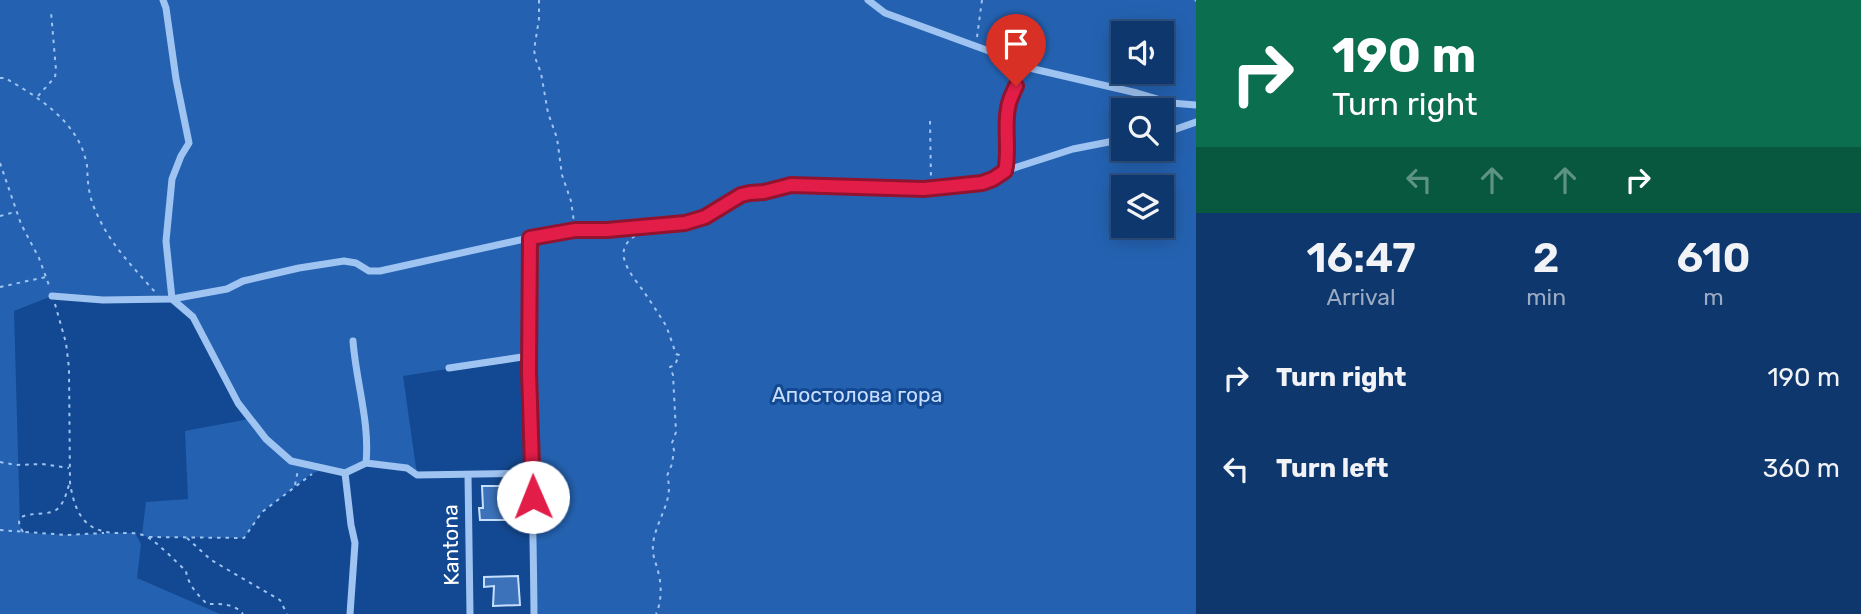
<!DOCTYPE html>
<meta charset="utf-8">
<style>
:root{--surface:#0e376e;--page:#1c4276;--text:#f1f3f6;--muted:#9bacc2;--line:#2e5181}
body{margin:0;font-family:Rubik,sans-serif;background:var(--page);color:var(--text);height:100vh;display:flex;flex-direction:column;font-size:26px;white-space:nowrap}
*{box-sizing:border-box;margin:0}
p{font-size:23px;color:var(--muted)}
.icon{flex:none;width:38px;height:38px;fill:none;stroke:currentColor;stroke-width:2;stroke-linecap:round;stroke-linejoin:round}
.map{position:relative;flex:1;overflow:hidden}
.sheet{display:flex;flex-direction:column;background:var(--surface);width:665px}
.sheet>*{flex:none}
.banner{background:#0b6e4f;color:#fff;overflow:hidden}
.fabs{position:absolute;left:1111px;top:21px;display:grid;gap:14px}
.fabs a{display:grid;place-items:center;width:63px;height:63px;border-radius:0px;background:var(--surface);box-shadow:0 4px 18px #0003,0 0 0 2px var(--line);font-size:35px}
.pin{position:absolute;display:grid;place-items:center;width:60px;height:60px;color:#fff;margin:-72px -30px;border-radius:50% 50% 50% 0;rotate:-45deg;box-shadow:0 0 7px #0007}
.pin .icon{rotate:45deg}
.me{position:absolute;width:77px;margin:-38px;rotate:359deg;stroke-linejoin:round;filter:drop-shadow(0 0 5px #0008)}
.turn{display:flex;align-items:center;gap:24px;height:147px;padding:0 21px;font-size:32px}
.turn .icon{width:91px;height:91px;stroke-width:2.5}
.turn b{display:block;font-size:49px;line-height:60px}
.lanes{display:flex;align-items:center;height:66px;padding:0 21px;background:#0003;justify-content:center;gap:35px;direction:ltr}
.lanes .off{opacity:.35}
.eta{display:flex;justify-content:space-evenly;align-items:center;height:119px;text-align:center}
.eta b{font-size:42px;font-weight:600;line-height:49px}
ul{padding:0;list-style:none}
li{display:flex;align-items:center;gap:21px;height:91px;padding:0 21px}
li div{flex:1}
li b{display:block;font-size:26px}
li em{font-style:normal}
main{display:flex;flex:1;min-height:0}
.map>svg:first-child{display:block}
.green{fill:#2462b1;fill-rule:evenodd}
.building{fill:#3b72ba;stroke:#c7dffd;stroke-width:2}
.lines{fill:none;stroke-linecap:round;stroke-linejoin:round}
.path{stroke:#9fc4f2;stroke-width:2;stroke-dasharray:3.5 5;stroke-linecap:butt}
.minor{stroke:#9fc4f2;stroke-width:7}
.route-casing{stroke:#92132f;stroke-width:18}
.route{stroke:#e11d48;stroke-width:12}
.labels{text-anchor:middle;stroke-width:6;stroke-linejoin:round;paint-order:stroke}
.park-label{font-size:21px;fill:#c7dffd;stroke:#134992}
.street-label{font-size:21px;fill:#fff;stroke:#134992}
</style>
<main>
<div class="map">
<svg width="1196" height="614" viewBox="0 0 1196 614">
<rect width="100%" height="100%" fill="#134992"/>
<path class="green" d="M0 0H1196V614H536L533 253 550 235 530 238 529 356 403 376 417 475 407 468 366 463 345 473 326 468 311 474 262 512 244 538 147 537 142 534 146 502 188 499 185 431 249 419 193 317 172 299 52 296 14 311 20 526 24 532C60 538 98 532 135 533L141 544 137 578 220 614H0ZM1124 33H1162V72H1124ZM1124 110H1162V149H1124ZM1124 187H1162V226H1124Z"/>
<g class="building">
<polygon points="482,486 509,486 509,495 516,494 516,517 511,517 511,520 480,520 479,508 483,508"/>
<polygon points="518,576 520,605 493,606 494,586 484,587 484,577"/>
</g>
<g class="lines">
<g class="path">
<polyline points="539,0 539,19 534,50 536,60 541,73 548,113 557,138 562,175 571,201 574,222"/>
<polyline points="1195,0 1196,1"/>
<polyline points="977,37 982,0"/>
<path d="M0 78H5C38 97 77 121 86 161 88 168 87 175 88 182 89 193 92 204 97 214 110 244 133 267 155 292"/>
<polyline points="38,96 55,77 56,70 51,12"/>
<polyline points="930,121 931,180"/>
<polyline points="0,163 21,224 39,258 50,288"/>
<polyline points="0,216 15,212"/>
<path d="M635 236C610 252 632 275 644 292 651 302 658 313 665 324 668 329 674 349 676 354L679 355 675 365 670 367 673 375 676 432 672 443 674 450 672 464 667 476C675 500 656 519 653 544 652 559 657 563 659 576 662 587 661 604 656 614"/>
<polyline points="0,287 46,277"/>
<path d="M55 304 66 343 69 368 70 483C75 513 84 532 117 533 126 533 137 532 145 536 158 542 175 561 186 571 188 585 198 595 207 604 220 604 234 603 243 614"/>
<polyline points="0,462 16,465 42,464 69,468"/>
<polyline points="295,485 298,470"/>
<polyline points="0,530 67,535 104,533"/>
<path d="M23 532C7 507 45 518 56 510 64 504 66 494 69 485"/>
<polyline points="149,537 244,538 262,512 312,474"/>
<polyline points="187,538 211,560 280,600 287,614"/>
</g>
<g class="minor">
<path d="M163 0 166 8 176 79 189 143 181 156 172 179 166 241 172 299 193 317 238 403 266 439 291 461 345 473 366 463C370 422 356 382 353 341"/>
<polyline points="868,0 885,13 989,51 1025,67 1137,93 1171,103 1196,105"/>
<polyline points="1162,134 1196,122"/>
<path d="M1005 171C1010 151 1004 130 1008 109 1010 95 1019 80 1025 67"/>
<path d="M530 238C528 363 533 488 534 614"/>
<polyline points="52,296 103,300 172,299 227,289 243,281 299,268 344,261 356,263 369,271 380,271 551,233 685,223 705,217 741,195 750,193 764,192 791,185 924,189 982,183 993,179 1005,171 1073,149 1124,139"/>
<polyline points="449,368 529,356"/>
<polyline points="366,463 407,468 417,475 533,473"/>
<polyline points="345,473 351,525 355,543 350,614"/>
<polyline points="468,475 470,614"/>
</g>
</g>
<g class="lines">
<g class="route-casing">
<path id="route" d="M533 497 529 372 530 238 575 230H607L685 223 705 217 741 195 750 193 764 192 791 185 924 189 982 183 993 179 1005 171C1010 151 1004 129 1008 108 1009 100 1013 93 1016 86"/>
</g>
<use href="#route" class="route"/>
</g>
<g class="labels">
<g class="park-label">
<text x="857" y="402">Апостолова гора</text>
</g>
<g class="street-label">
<text transform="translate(451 545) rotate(-91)" y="7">Kantona</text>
</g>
</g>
</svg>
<div class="fabs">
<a><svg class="icon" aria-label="sound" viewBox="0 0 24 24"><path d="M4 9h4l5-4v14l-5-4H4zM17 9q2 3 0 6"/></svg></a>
<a><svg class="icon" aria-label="search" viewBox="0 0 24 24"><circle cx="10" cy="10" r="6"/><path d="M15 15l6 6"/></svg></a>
<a><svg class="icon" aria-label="layers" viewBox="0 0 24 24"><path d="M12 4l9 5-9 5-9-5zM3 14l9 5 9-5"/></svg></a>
</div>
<div class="pin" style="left:1016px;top:86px;background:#d93025"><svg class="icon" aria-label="arrive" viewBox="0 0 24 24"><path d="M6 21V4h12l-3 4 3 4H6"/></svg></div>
<svg class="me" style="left:533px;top:497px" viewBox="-20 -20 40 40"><circle r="19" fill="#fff"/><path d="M0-13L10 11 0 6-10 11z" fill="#e11d48"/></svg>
</div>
<section class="sheet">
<div class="banner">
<div class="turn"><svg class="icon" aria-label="right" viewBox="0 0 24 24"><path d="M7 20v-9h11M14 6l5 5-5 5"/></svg><div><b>190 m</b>Turn right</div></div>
<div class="lanes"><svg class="icon off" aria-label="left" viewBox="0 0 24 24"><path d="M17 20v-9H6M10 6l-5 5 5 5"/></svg><svg class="icon off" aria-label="ahead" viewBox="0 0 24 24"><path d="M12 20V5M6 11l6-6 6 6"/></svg><svg class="icon off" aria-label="ahead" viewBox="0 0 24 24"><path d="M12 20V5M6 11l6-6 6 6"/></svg><svg class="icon" aria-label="right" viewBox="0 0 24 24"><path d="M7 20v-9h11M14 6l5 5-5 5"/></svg></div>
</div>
<div class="eta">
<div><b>16:47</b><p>Arrival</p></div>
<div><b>2</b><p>min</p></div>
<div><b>610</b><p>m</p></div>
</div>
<ul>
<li><svg class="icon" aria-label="right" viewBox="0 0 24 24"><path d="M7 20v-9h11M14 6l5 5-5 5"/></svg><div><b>Turn right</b></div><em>190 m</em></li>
<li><svg class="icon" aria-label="left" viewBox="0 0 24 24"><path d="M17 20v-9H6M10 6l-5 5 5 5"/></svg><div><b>Turn left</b></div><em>360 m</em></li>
</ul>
</section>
</main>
